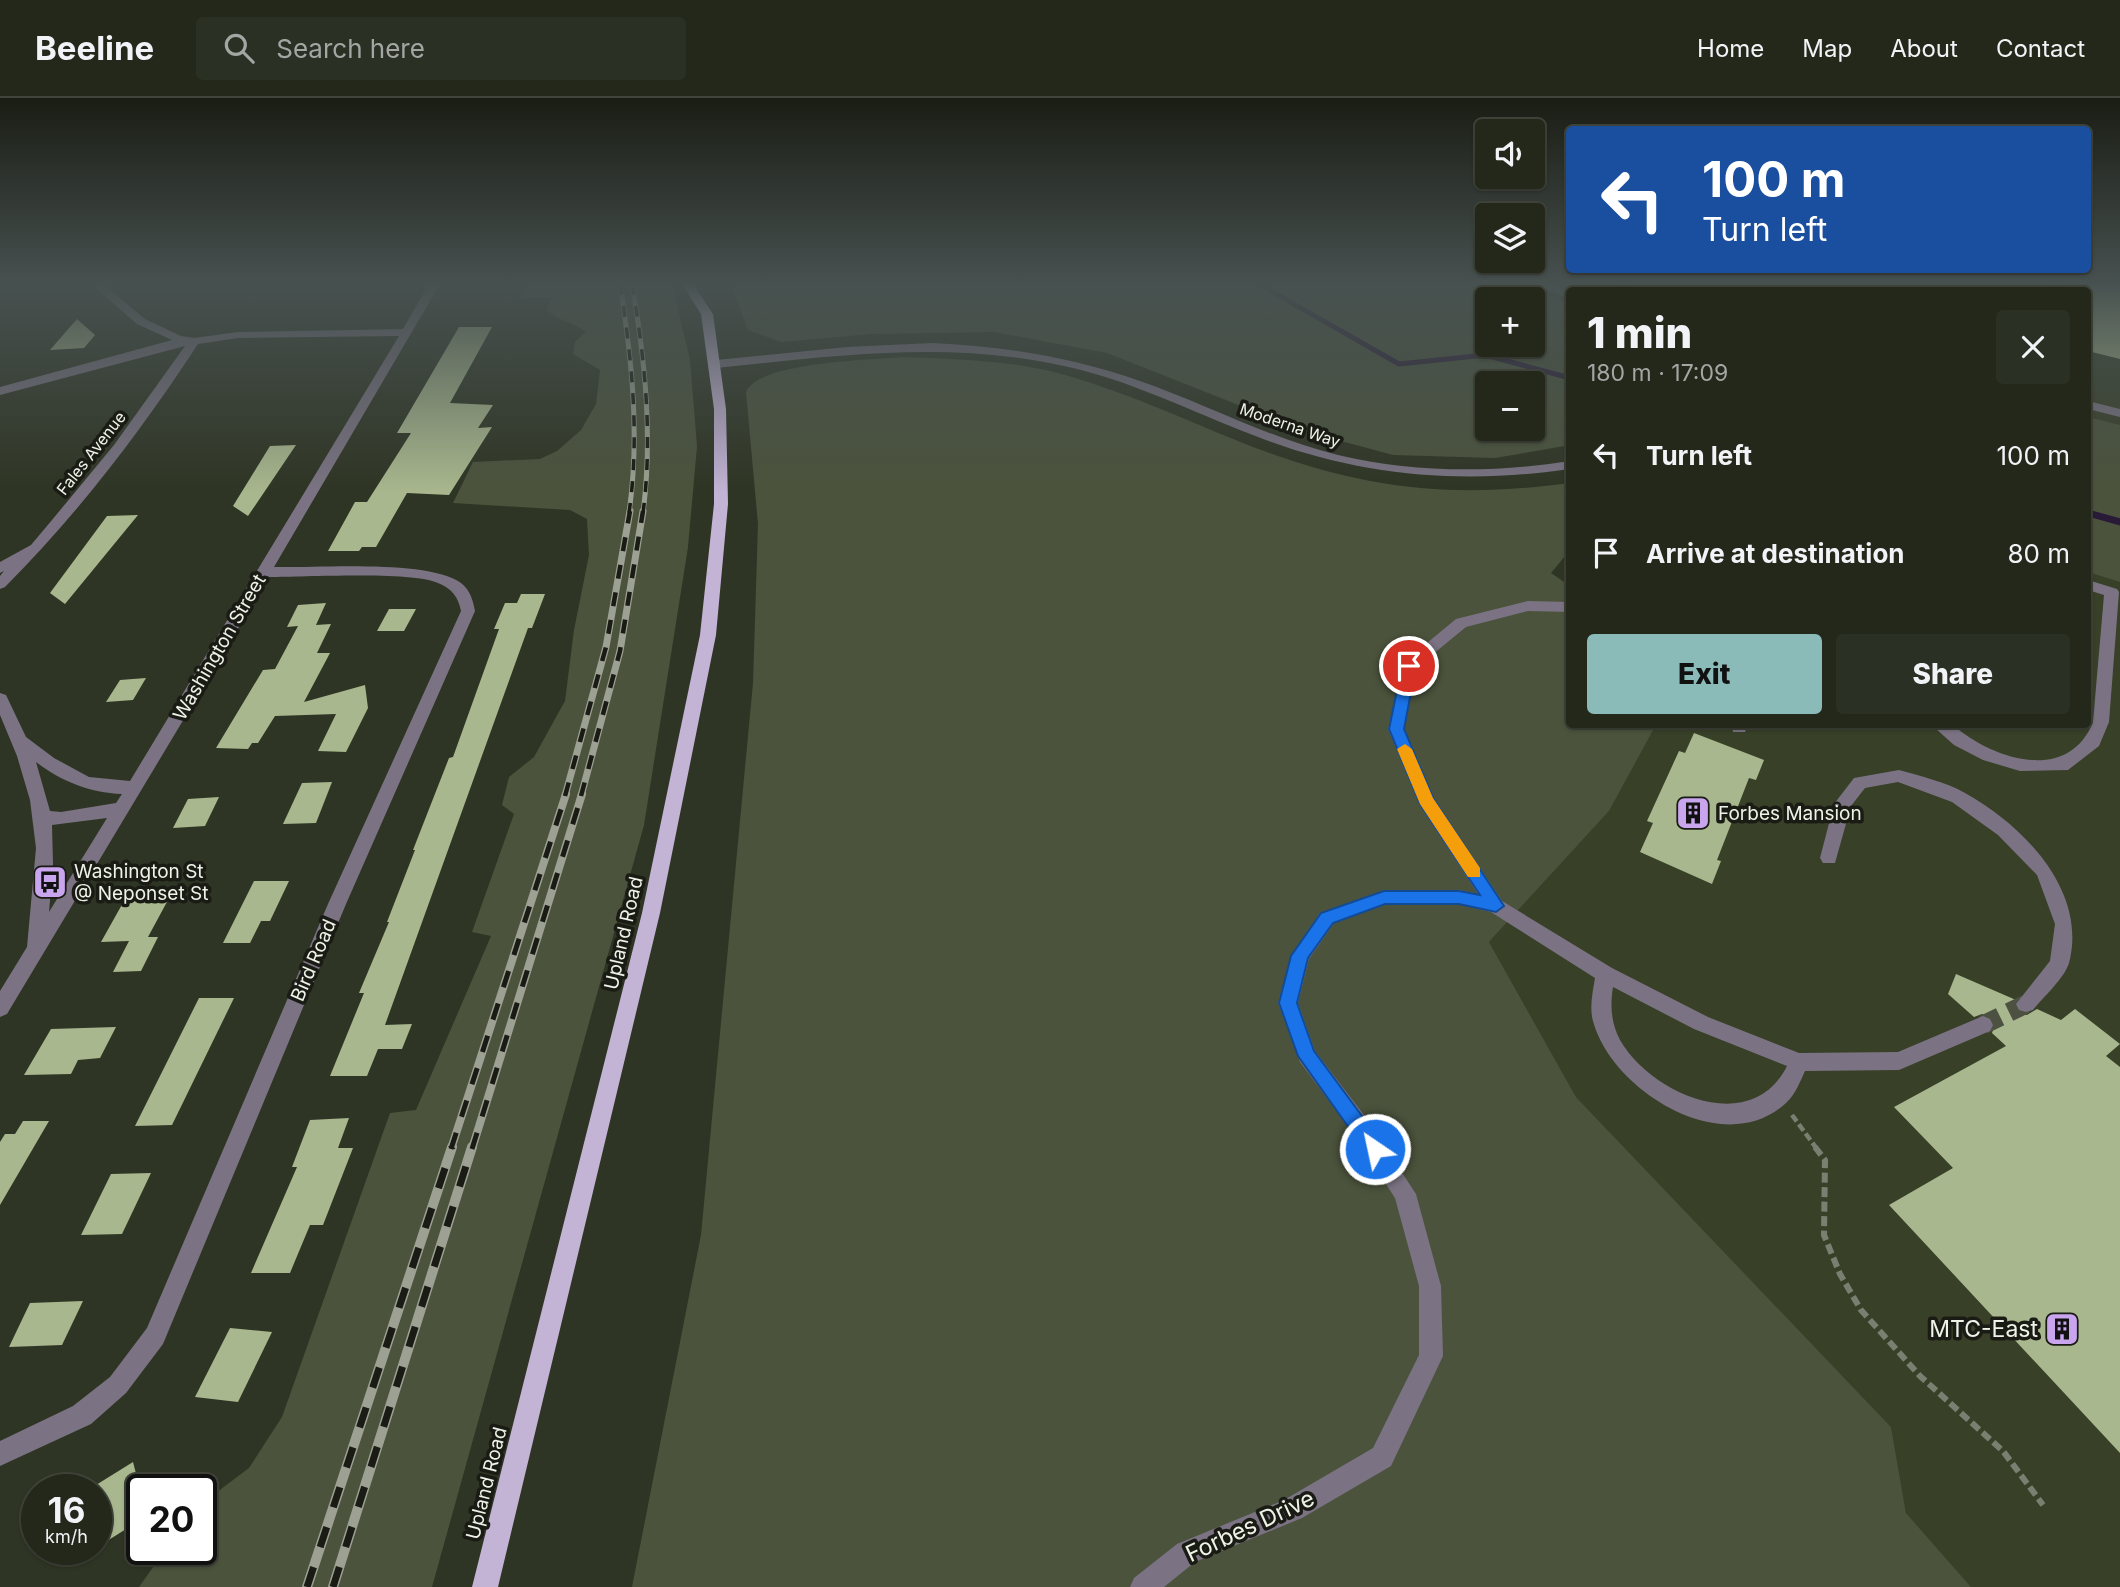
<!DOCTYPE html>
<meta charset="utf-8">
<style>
:root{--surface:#23281b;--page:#2b3024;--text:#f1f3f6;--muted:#a3a6a3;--line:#40443a;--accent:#8bbbb9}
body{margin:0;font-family:Inter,sans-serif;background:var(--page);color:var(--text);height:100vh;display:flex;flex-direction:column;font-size:26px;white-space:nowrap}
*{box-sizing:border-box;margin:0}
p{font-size:23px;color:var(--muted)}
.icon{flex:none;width:38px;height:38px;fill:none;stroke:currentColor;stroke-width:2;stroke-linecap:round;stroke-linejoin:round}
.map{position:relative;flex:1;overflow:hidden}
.sheet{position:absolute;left:1566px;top:189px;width:525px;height:441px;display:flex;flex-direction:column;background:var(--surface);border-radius:7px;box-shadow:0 2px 5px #0004,0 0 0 2px var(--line)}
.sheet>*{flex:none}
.top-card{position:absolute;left:1566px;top:28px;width:525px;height:147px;border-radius:7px;box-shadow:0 2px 5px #0004,0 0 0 2px var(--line);background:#1a4fa0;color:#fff;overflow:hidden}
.controls{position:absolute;left:1475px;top:21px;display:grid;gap:14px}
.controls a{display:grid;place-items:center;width:70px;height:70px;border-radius:7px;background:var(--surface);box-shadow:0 2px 5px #0004,0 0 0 2px var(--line);font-size:35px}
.speed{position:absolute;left:21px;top:1376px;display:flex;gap:14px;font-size:35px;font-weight:700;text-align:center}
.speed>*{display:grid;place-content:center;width:91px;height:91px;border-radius:50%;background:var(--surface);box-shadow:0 2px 5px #0004,0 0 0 2px var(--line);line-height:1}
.speed small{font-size:18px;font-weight:400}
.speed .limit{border:4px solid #111;border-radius:10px;background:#fff;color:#111}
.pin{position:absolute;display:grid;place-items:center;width:60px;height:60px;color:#fff;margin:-30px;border:4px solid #fff;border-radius:50%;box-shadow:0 2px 7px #0007}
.me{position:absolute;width:77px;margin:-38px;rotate:326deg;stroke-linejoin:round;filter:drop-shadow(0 0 5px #0008)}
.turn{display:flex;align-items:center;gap:24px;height:147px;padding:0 21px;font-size:32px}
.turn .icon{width:91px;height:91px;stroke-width:2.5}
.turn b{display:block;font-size:49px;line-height:60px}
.round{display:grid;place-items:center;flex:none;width:74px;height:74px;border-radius:7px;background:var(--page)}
.headline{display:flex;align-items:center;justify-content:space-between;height:119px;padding:0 21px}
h1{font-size:42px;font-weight:800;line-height:52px}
.cta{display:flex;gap:14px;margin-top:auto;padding:14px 21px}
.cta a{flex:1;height:80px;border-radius:7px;background:var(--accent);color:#111;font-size:28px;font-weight:800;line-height:80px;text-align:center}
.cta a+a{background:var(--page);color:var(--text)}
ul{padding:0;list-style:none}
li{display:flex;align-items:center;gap:21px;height:98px;padding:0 21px}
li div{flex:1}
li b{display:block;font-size:26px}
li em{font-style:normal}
header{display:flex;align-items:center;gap:42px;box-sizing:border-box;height:98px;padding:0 35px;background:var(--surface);border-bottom:2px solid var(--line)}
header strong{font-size:33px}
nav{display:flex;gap:38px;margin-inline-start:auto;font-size:24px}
.search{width:490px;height:63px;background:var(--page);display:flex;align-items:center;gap:18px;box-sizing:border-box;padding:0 24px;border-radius:7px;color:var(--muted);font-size:26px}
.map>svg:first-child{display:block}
.built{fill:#384028}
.green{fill:#4b533c;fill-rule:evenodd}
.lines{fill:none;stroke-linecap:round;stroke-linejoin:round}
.stream-far1{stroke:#291a38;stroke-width:5}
.stream{stroke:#291a38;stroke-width:7}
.building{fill:#a9b78e}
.minor-tunnel{stroke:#4c5141;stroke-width:19;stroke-dasharray:19 10;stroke-linecap:butt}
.path-far1{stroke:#7a8071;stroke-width:4.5;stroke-dasharray:8 3.5;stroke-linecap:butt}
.path{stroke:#7a8071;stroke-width:6;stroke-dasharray:10 4.5;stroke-linecap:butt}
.minor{fill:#7b7383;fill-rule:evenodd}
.major{fill:#c3b3d5;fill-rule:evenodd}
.rail-far3-casing{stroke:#9ca193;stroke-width:5}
.rail-far2-casing{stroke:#9ca193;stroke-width:7}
.rail-far1-casing{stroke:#9ca193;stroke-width:8}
.rail-casing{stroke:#9ca193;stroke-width:10}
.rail-far3{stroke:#191b14;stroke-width:3.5;stroke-dasharray:11;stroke-linecap:butt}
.rail-far2{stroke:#191b14;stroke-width:4.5;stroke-dasharray:14;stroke-linecap:butt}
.rail-far1{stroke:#191b14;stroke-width:5;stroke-dasharray:17;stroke-linecap:butt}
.rail{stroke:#191b14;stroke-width:7;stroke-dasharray:21;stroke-linecap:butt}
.route{fill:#1a73e8;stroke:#114b97;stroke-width:2}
.slow{fill:#f59e0b}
.labels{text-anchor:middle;stroke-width:7;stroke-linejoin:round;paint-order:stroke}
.far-street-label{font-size:16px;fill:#eef2e7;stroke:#191b14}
.street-label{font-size:19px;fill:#eef2e7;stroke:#191b14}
.poi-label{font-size:19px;fill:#eef2e7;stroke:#191b14;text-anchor:start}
.near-poi-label{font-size:23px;fill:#eef2e7;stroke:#191b14;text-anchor:end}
.near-street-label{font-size:23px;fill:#eef2e7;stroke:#191b14}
</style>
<header>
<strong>Beeline</strong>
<div class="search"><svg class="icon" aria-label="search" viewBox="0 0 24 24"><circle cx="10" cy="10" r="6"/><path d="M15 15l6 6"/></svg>Search here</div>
<nav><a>Home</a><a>Map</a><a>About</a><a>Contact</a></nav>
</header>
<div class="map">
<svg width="2120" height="1489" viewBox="0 0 2120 1489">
<rect width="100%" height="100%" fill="#2f3524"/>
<polygon class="built" points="1572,186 2120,186 2120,1489 1971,1489 1906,1415 1891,1329 1576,999 1489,844 1609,713 1656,627 2088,626 2088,192 1589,192"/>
<g class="green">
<path d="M528 186H672L690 262 697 348 688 449 644 727 432 1489H139L166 1451H201V1406L249 1370 282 1319 390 1015 416 1012 491 838 472 834 514 716 502 707 509 679 534 659 565 603 574 532 589 457 587 421 570 412 453 405 473 364 540 361 557 353 581 332 596 306 600 272 573 256 575 244 586 234C573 224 558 223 547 212L552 200H522Z"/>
<path d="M731 186H1513L1570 206V347L1495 360 1393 357 1304 333 1107 255 994 234 871 236 782 244 748 232ZM1488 201H1533V247H1488ZM1488 285H1533V331H1488Z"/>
<path d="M902 259C953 261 1004 262 1054 274 1123 292 1187 323 1253 349 1364 391 1452 401 1570 385V452L1551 475 1570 488V626L1656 627 1609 713 1489 844 1576 999 1891 1329 1906 1415 1971 1489H632L701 1137 753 585 758 426 746 294C758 264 870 262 902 259Z"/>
<polygon points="2088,319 2120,327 2120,484 2088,474"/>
</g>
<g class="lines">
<polyline class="stream-far1" points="1259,186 1399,266 1485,257 1570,280"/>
<polyline class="stream" points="2088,415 2120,424"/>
</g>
<g class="building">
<polygon points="2088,186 2120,186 2120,261 2088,253"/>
<polygon points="77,221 95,237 84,250 50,252"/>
<polygon points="459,229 492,229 450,305 493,307 478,330 492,329 449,397 407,395 376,449 362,449 359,453 328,453 355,404 367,404 411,335 397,335"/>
<polygon points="296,347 248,418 233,408 270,348"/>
<polygon points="138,417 65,506 50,495 107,418"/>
<polygon points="521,496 545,496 532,530 528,530 385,927 412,926 402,951 378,951 367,978 330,978 364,895 359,895 389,824 387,824 415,752 413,752 449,660 453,659 499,531 494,531 505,505 517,505"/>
<polygon points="326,505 316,527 331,526 317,555 330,555 304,604 365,587 368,610 346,654 318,653 336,616 275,618 258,645 252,645 248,651 216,650 263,572 275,571 298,528 287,529 298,507"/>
<polygon points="389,511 416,511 404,533 377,533"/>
<polygon points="146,580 133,602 106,604 120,582"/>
<polygon points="1694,635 1764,662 1756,682 1749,680 1717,762 1721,763 1712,786 1640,754 1653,725 1647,723 1679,653 1685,655"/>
<polygon points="332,684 316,725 283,726 302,685"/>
<polygon points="219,699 205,728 173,730 188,701"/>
<polygon points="254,783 289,783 270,823 261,823 250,845 223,845"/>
<polygon points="158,793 153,802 168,802 148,839 158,839 141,873 113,874 129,843 101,844 129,794"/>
<polygon points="1956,876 2016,902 2014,907 2018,915 2027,917 2037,911 2061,922 2075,911 2120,946 2106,958 2120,969 2120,1355 1889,1107 1953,1070 1894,1009 2006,948 1992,935 1995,926 1991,919 1982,916 1974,919 1948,896"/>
<polygon points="199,900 234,900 172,1027 135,1028"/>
<polygon points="116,929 100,960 78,962 71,976 24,977 51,931"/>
<polygon points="349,1020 338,1050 353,1050 323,1127 310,1127 290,1175 251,1175 297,1069 292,1069 310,1022"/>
<polygon points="23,1023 49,1023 0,1107 0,1044 5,1036 15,1036"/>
<polygon points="151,1075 122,1136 81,1137 111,1076"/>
<polygon points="83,1203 62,1247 9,1249 30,1205"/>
<polygon points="230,1230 272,1234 238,1304 195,1299"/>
<polygon points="133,1364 142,1399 142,1421 107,1443 104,1431 96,1436 96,1387"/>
</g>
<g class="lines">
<polyline class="minor-tunnel" points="1983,927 2026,906"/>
<polyline class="path-far1" points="1792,1017 1817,1051"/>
<polyline class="path" points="1815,1049 1825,1062 1824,1137 1840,1176 1861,1212 1920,1278 2003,1353 2043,1407"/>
<g class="minor">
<path d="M91 186H103L145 221 181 238 194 240 238 234 403 231 429 186H440L274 469C316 470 429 461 461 485 470 492 473 502 475 513L346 806 163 1246 126 1295 91 1326 0 1368V1343L73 1308 110 1279 147 1230 328 806 461 513C458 498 452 491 438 485 412 473 304 479 269 479L7 916 0 919V893L27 849 36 750 30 702 17 658 0 617V595L6 597 26 639 54 660 89 679 130 683 399 238 238 240 198 246C141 333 78 416 5 489L0 491V478L4 473 0 475V464L31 447 52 422 114 347 185 248 0 297V289L172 242 137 226ZM36 664C61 683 90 695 122 696L116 705 61 714 50 713ZM107 720 49 814 53 766 52 727Z"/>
<polygon points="1532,186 1548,186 1570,194 1570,201"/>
<polygon points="1621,186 1632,186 1627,192 1617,192"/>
<polygon points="2050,186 2060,186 2060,192 2049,192"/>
<path d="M932 245C1003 248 1072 259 1140 283 1206 306 1269 340 1338 357 1415 375 1492 375 1570 363V371C1461 387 1356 378 1253 337 1190 313 1130 282 1064 268 948 242 832 258 716 270L710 266 716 262 847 249Z"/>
<polygon points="2088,303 2120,311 2120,319 2088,311"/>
<path d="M2088 482 2117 491 2119 494 2109 624 2099 648 2068 672 2020 673 1983 662 1954 647 1935 630 1933 626H1952C1991 661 2068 687 2093 624L2104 497 2088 492Z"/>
<path d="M1528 503 1570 504V514L1528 513 1466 529 1416 570 1404 631 1433 700 1502 803 1612 870 1708 919 1799 955 1898 954 1983 918 1990 921 1993 927 1990 933 1899 972 1805 973C1800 984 1795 997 1786 1005 1724 1063 1611 992 1593 923 1589 909 1593 893 1595 880L1491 814 1459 806 1384 807 1334 825 1309 861 1298 905 1315 953 1367 1021 1416 1096 1441 1188 1443 1258 1391 1368 1302 1420 1195 1464 1164 1489H1130L1134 1480 1177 1446 1284 1402 1373 1350 1419 1257V1188L1395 1100 1353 1035 1300 964 1278 905 1291 858 1320 815 1384 793 1459 792 1478 796 1420 707 1388 631 1404 564 1456 521ZM1613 889 1694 931 1787 968C1751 1040 1651 996 1620 942 1611 925 1610 908 1613 889Z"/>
<polygon points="1732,626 1748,626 1745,634 1733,634"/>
<path d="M1899 672C1920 678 1946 684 1965 695 2023 727 2088 793 2069 865 2064 881 2043 899 2033 912L2026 914 2019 912 2016 906 2050 863 2055 826 2037 777 1998 737 1952 704 1898 684 1865 690 1851 708 1835 765H1823L1820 760 1834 706 1854 680Z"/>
</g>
<polygon class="major" points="682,186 693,186 713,216 726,311 728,406 716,537 660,815 498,1489 472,1489 642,815 700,537 714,406 714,311 701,216"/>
<g class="rail-far3-casing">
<g id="rail-far3">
<path d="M620 186C632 262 640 338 629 415"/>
<path d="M632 186C645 262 653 338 643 415"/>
</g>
</g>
<g class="rail-far2-casing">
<g id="rail-far2">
<polyline points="565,698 606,549 630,413"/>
<polyline points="581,698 620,553 643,413"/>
</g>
</g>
<g class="rail-far1-casing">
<g id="rail-far1">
<polyline points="451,1051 566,696"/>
<polyline points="472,1051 582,696"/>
</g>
</g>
<g class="rail-casing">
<g id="rail">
<polyline points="307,1489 452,1049"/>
<polyline points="333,1489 472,1049"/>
</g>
</g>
<use href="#rail-far3" class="rail-far3"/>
<use href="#rail-far2" class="rail-far2"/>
<use href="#rail-far1" class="rail-far1"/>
<use href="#rail" class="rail"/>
</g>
<linearGradient id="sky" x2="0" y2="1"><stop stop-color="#1a1d14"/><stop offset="0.47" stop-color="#475150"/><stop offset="1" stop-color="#475150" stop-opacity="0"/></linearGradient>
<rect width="2120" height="395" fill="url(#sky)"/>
<polygon class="route" points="1409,563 1416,568 1404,631 1433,700 1504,808 1496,814 1459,806 1385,806 1333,825 1308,860 1297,905 1314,953 1382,1045 1385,1051 1382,1058 1375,1060 1369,1058 1298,958 1279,905 1291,858 1321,815 1384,793 1459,793 1480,797 1420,706 1389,631 1402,568"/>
<polygon class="slow" points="1405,646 1412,651 1433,700 1480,770 1480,779 1468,779 1420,706 1397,651"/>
<defs>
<g id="building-square" transform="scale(1.75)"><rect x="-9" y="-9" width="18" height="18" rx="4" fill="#c9a5ee" stroke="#191b14"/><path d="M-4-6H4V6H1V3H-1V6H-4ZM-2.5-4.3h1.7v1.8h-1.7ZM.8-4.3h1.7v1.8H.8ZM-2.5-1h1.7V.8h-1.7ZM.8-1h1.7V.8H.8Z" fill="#111"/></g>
<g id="bus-square" transform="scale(1.75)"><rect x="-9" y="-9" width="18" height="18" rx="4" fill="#c9a5ee" stroke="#191b14"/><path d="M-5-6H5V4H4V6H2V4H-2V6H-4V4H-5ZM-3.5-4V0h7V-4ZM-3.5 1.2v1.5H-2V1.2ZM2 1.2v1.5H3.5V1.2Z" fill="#111"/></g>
</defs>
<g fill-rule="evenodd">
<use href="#building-square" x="1693" y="715"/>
<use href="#bus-square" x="50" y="784"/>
<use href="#building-square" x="2062" y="1231"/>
</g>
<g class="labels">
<g class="far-street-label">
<text transform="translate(1290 327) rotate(19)" y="6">Moderna Way</text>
<text transform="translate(91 355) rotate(-52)" y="6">Fales Avenue</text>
</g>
<g class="street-label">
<text transform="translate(219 549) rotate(-60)" y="7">Washington Street</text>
<text transform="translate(623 835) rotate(-77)" y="7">Upland Road</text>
<text transform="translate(313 862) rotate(-67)" y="7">Bird Road</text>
<text transform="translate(486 1385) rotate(-76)" y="7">Upland Road</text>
</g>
<g class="poi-label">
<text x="1718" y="722">Forbes Mansion</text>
<text x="74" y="780">Washington St<tspan x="74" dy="22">@ Neponset St</tspan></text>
</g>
<g class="near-poi-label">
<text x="2038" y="1239">MTC-East</text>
</g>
<g class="near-street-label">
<text transform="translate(1250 1428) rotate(-25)" y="8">Forbes Drive</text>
</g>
</g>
</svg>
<div class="controls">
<a><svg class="icon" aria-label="sound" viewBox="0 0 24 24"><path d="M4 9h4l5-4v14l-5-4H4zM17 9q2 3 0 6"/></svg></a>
<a><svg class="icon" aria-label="layers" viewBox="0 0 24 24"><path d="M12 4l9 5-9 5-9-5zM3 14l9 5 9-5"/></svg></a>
<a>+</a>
<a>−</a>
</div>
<div class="speed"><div>16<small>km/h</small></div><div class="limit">20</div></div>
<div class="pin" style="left:1409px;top:568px;background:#d93025"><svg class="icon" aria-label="arrive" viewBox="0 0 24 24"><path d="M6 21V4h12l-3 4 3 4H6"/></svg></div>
<svg class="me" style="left:1375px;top:1051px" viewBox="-20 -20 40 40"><circle r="17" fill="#1a73e8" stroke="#fff" stroke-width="3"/><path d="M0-11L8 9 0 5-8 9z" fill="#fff"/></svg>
<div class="top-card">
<div class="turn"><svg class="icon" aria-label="left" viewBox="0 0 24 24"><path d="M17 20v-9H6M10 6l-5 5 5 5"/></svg><div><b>100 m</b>Turn left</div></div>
</div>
<section class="sheet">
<div class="headline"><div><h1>1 min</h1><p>180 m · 17:09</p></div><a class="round"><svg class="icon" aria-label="close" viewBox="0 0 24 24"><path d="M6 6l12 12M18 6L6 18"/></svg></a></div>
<ul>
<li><svg class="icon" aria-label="left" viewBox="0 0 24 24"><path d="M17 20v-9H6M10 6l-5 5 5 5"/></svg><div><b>Turn left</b></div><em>100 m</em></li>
<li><svg class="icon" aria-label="arrive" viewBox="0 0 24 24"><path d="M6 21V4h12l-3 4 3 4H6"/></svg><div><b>Arrive at destination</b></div><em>80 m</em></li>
</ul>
<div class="cta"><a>Exit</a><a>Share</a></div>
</section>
</div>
